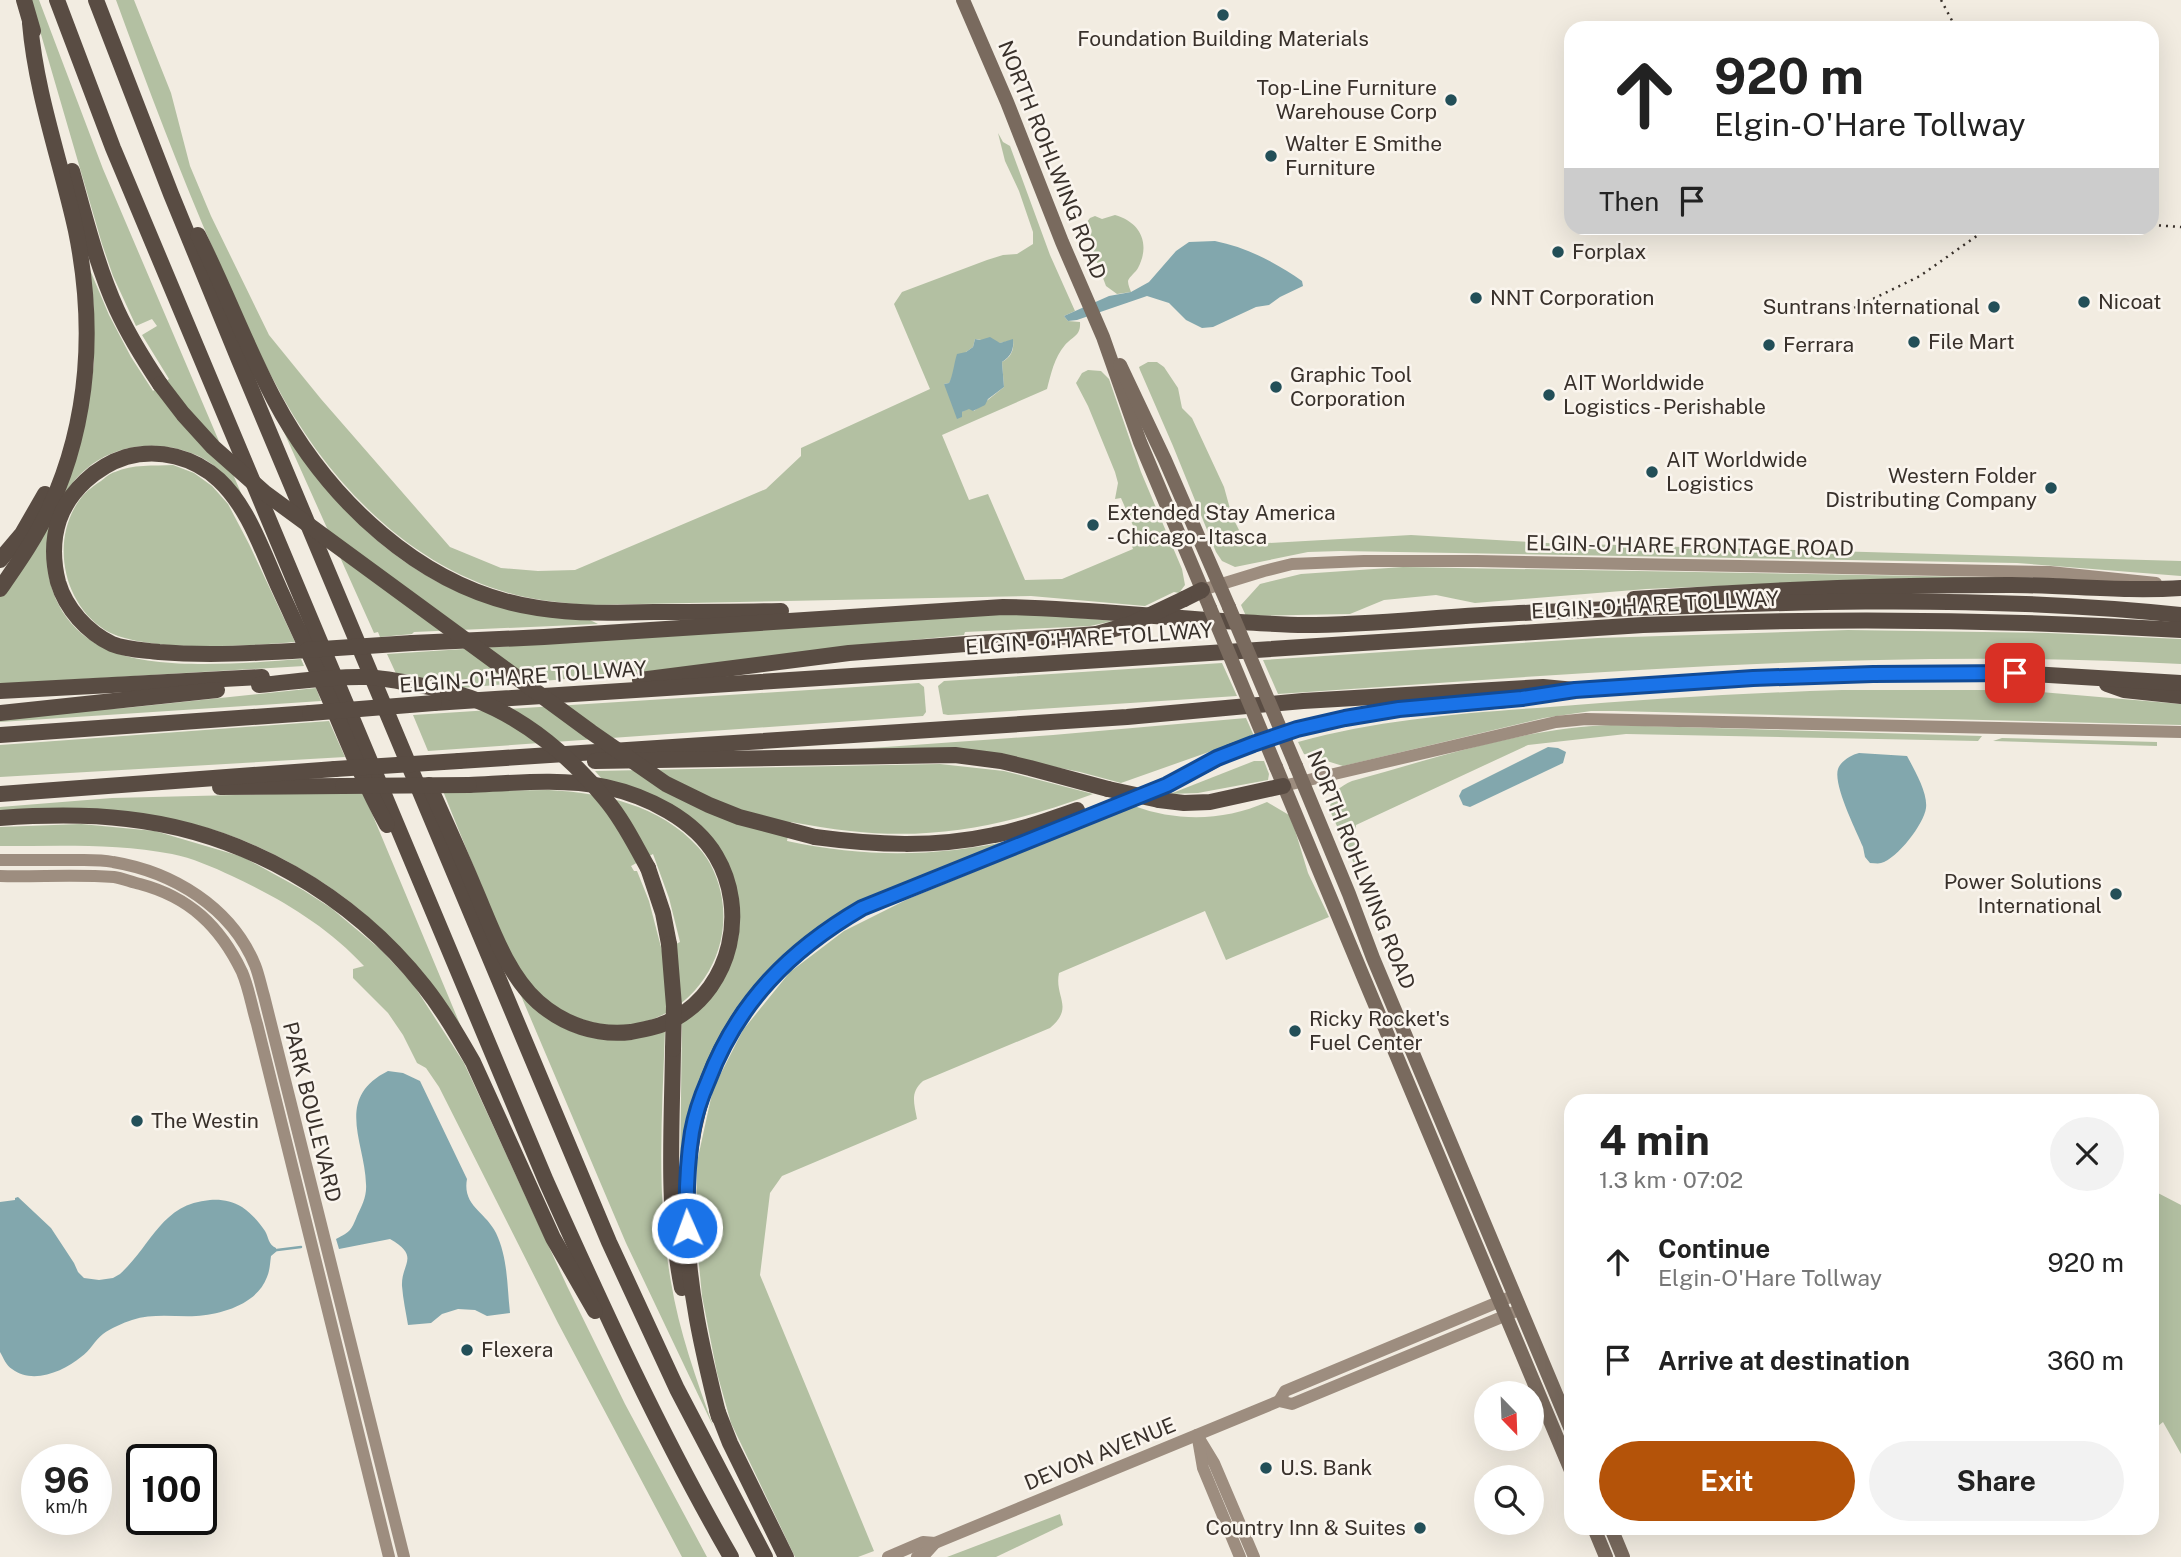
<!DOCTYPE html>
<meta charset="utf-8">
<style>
:root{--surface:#fff;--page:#f2f2f2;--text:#222;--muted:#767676;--accent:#b45309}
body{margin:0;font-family:"Public Sans",sans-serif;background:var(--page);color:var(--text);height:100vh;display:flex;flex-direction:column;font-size:26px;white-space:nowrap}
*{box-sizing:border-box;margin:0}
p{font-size:23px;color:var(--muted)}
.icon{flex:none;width:38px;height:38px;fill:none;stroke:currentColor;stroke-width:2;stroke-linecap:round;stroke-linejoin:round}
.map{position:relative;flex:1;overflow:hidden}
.side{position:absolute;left:1564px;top:1094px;width:595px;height:441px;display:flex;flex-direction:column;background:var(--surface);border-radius:21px;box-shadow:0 7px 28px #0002}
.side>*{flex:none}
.top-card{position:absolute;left:1564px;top:21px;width:595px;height:214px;border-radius:21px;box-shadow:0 7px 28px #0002;background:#fff;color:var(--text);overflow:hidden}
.needle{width:46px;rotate:157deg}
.controls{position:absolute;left:1474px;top:1381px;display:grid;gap:14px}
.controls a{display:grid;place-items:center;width:70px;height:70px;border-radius:50%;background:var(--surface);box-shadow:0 7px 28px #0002;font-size:35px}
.speed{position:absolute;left:21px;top:1444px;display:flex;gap:14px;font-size:35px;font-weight:700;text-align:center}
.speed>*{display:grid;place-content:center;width:91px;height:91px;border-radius:50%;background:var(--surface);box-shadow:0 7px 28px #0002;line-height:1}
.speed small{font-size:18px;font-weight:400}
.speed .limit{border:4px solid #111;border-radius:10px;background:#fff;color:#111}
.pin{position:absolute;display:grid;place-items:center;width:60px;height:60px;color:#fff;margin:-30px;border-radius:14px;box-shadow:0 4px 10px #0006}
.me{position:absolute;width:77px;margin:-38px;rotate:358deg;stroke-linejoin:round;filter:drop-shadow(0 0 5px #0008)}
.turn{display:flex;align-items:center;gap:24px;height:147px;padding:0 35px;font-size:32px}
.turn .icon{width:91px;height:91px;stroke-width:2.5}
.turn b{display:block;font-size:49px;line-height:60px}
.then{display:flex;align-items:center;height:66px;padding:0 35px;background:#0003;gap:14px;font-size:26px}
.round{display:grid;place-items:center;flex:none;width:74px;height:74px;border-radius:37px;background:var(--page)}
.head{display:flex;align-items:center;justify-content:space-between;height:119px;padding:0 35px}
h1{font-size:42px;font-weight:700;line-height:52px}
.button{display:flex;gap:14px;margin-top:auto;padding:14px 35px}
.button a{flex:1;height:80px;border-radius:42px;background:var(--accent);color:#fff;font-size:28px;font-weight:700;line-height:80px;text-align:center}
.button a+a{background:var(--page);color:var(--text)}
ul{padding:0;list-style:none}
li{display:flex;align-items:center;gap:21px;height:98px;padding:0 35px}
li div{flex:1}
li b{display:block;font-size:26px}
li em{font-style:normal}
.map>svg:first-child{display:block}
.green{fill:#b3c0a2;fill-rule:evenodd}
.water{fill:#82a7ad}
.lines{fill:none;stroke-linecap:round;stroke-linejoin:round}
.stream{stroke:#82a7ad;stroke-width:2.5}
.secondary{stroke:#9d8d7f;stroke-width:12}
.primary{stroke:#796a5e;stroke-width:14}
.highway{stroke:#594c43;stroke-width:16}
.rail{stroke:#39312b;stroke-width:2.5;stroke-dasharray:2 5;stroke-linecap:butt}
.primary-bridge{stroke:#796a5e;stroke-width:14}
.highway-bridge{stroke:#594c43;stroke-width:16}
.route-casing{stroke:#114b97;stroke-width:18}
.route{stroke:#1a73e8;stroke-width:12}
.poi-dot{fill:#234f58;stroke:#faf5ee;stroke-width:2.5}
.labels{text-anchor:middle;stroke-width:5;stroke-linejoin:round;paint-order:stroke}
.poi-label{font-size:21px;fill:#39312b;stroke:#faf5ee;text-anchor:start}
.street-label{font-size:21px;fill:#39312b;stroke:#faf5ee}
</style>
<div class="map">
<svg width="2181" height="1557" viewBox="0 0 2181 1557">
<rect width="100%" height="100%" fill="#f2ece1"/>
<g class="green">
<path d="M31 0H39L103 169 244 500C236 490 229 479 220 471 204 455 180 447 157 446 41 440 3 608 111 651 159 671 249 663 301 659L304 666 0 684V597L26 562 89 399 94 363V310L90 270 109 315 131 357 153 391 169 379 142 335 157 326 152 319 136 326 113 276 102 244Z"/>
<path d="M116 0H134L171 93 190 166 211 216 269 335 321 399 450 547 501 568 538 571 575 570 766 489 801 456V448L930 389 894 304 902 292 987 260 1003 255 1017 254 1033 244V232L1019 191 1005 161 998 133 1003 142 1010 146 1050 255 1075 311 1064 316 1068 321 1080 322C1081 336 1073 336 1065 345 1054 358 1051 374 1047 389L942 435 969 500 988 494 1025 580 1062 579 1133 549 1130 541 1138 537 1121 498 1115 499 1118 483 1115 472 1088 406 1076 383 1082 373 1088 370 1101 371 1109 379 1141 472 1182 569 1185 585 1179 593 1174 592 1145 606 1031 596 589 605C565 603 540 601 516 595 407 567 324 478 274 381 257 350 243 317 229 285 187 192 151 96 116 0ZM975 339 1000 343 1013 340C1014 350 1012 356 1002 362L1004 387 974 411 969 408 962 412 944 384 949 383 966 352 973 347Z"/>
<path d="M1115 215C1140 222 1151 243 1138 268 1136 272 1129 277 1128 281 1128 285 1130 289 1131 292L1117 294 1106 286 1094 254 1087 222 1090 218 1095 216 1102 219Z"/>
<polygon points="1148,362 1157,362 1164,367 1178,388 1182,408 1192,418 1224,487 1232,516 1244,540 1250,544 1411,535 1546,543 2181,561 2181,576 2017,563 1341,551 1308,552 1235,567 1222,561 1216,552 1173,446 1140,370 1139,367"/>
<path d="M279 421C299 448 318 478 340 503 380 550 435 588 495 605 524 614 560 615 590 620L598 624 414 632 412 634 380 637 378 632 374 633Z"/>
<path d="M173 465 194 473 212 486 228 504 249 544 295 642C250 646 142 653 105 630 62 603 50 538 81 498 86 491 95 485 101 481 105 478 110 473 115 472 132 464 154 466 173 465Z"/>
<polygon points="1403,567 2032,578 1912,578 1646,589 1475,603 1436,595 1384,600 1350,614 1246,616 1241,605 1260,584 1301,574"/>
<polygon points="992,615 1049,615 1113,621 1090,626 965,632 964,635 871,644 635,673 405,693 387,654"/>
<path d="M1848 630 2048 633 2181 639V664C1879 647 1579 674 1278 694L1263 660 1598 638Z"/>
<polygon points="1222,663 1237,696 948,715 943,714 938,686 944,681"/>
<polygon points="919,683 924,687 926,712 923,716 428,751 413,715"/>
<polygon points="316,688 321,701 0,722 0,717 34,713 125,708"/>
<path d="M1842 690H2018L2181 704V725L1614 711H1591L1544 718 1343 766 1304 754 1298 742C1381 719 1465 713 1550 707 1647 699 1744 693 1842 690Z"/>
<polygon points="1246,718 1254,736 1121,783 1080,772 995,755 802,753 1053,735"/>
<polygon points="329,721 345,757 0,777 0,745"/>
<path d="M1611 725 1982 736 1978 741 1626 734 1528 745 1356 825 1355 840 1360 861 1356 868 1331 813C1327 797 1338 787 1352 781 1436 758 1523 728 1611 725Z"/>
<polygon points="2002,738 2157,742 2157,746 1993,741"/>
<polygon points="1254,761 1264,761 1269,774 1268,780 1198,793 1170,794"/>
<path d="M940 764 1004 771 1093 794C1012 824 937 841 850 831 830 829 810 825 791 822L787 841C869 858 933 857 1015 840 962 861 904 882 853 906 829 918 808 934 788 951 721 1011 690 1087 680 1175L682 1020C695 1008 712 996 721 982 748 940 743 893 721 851L602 779 595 771Z"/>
<path d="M549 790C603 793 660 805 698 847 711 861 719 880 722 899 733 967 678 1031 608 1025 581 1022 557 1011 538 992 512 965 497 924 483 890 470 857 456 824 443 791ZM653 854 669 898 680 942 662 951 649 901 637 871H634L631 866Z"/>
<path d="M363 792 467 1041C444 1010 423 976 398 947 353 893 259 838 191 824 171 820 148 821 127 820 85 817 42 814 0 812V807L112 798Z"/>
<path d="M1267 802 1289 815 1295 830 1308 873 1329 917 1226 960 1205 911 1059 973C1054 997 1075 1007 1050 1028L923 1081C910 1092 914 1103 917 1119L782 1176 770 1193 760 1275 874 1551 858 1557H795L731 1423 717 1373 702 1296 696 1233 697 1162 713 1089 743 1030 790 972 844 931 908 899 1134 806C1178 822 1224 821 1267 802Z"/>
<path d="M81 824 155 831 243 857 303 890 331 908 380 949 413 984 464 1063 567 1286 625 1404 707 1557H682L558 1323 439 1087 426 1068 417 1063 403 1035 388 1013 353 978V969L364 966C327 926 281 899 232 876 213 867 192 858 172 854 116 843 57 846 0 846V827Z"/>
<path d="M519 991C560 1040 606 1049 665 1030 662 1114 656 1198 671 1282 679 1331 696 1378 713 1426L626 1243Z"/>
<polygon points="2156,1192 2181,1205 2181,1454 2163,1422 2153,1430 2152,1246 2157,1223"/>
<polygon points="1060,1514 1063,1525 996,1557 947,1557"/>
</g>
<g class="water">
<path d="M1215 241C1246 247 1277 263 1302 281L1303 286 1280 297 1269 305 1256 307 1213 327 1202 328 1186 320 1169 303 1147 296 1077 320 1068 321 1064 316 1109 296 1131 292 1149 282 1176 251 1189 242Z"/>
<path d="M990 337 1000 343 1013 339C1014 350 1011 356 1002 362L1004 387 988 399 985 405 973 411 969 409 962 412V417L957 419 944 384 949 383C953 376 954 363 957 354L966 352 973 347 975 339 980 340Z"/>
<polygon points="1548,747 1558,748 1566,752 1563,763 1470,807 1463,805 1459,796 1462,790"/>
<path d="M1859 753 1907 756C1914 769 1928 793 1926 808 1924 824 1897 859 1881 863 1878 864 1874 863 1870 863L1865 857 1863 847C1856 830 1833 785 1838 769 1841 761 1851 755 1859 753Z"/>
<path d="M388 1071 403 1073 420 1081 467 1179C462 1206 486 1212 496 1233 508 1258 507 1286 510 1313L487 1316 475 1310 458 1309 442 1314 431 1323 408 1325C406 1313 403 1299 402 1286 401 1263 421 1257 390 1239L339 1249 336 1239C350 1232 351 1231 357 1216 362 1206 367 1196 366 1184 365 1142 334 1098 388 1071Z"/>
<path d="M18 1197 51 1228 74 1263 78 1272 84 1278 99 1280 113 1278 120 1274C152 1245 161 1204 210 1200 221 1199 232 1201 242 1207 251 1213 259 1222 265 1231 269 1238 268 1244 276 1248L277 1251 271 1256C270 1263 270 1270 267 1277 257 1304 223 1314 196 1316 175 1317 153 1313 132 1320 123 1323 111 1328 103 1334 95 1340 90 1351 81 1357 64 1371 33 1385 12 1369 6 1365 4 1359 0 1352V1202L15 1200V1198Z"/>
</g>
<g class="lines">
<polyline class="stream" points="277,1250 301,1247"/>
<g class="secondary">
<polyline points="1202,590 1264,571 1292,564 1364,561 1477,561 2050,572 2156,583"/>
<polyline points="1283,786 1556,722 1586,719 2181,732"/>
<path d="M0 860C23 860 47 860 70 860 84 860 99 859 113 862 173 872 231 907 255 965 259 975 261 986 264 996L404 1557"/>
<path d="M0 876C37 877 76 874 114 877 122 878 131 882 140 884 189 897 220 926 242 972 249 988 252 1008 257 1024L389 1557"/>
<polyline points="1279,1401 1285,1391 1515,1295"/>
<polyline points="1197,1435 1214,1463 1254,1557"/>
<polyline points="1198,1439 1203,1468 1240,1557"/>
<polyline points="888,1557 923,1542 935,1543 1279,1401 1292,1404 1514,1312"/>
<polyline points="917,1557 926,1553 935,1543"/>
</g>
<g class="primary">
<polyline points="963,0 1007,102 1062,242 1103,337 1140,442 1210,608"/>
<polyline points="1120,365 1165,460 1229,607"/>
<polyline points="1296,766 1349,894 1373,958 1572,1432"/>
<path d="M1276 767C1373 1003 1474 1237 1572 1473"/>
<polyline points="1594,1528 1606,1557"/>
<polyline points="1611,1528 1623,1557"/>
</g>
<g class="highway">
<polyline points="24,0 33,31"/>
<path d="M57 0 113 148 546 1181C603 1308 661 1436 731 1557"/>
<polyline points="96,0 171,194 239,360 609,1242 677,1389 765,1557"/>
<path d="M72 171C85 217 97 266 117 310 129 336 144 360 160 384"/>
<path d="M198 235C225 289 246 346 274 399 327 499 422 591 538 608 576 614 615 613 654 612 696 612 739 612 781 611"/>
<polyline points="0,560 22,534 45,494"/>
<path d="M0 589C18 563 37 536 50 507 90 420 95 324 76 231 61 162 36 94 30 23"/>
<polyline points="1184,599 1202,590"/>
<path d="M1634 599C1759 590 1885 585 2011 585 2068 585 2124 592 2181 588"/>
<path d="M412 643 544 637 1003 607C1082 608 1161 618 1240 622 1261 623 1283 625 1305 625 1370 625 1435 617 1500 614 1726 604 1955 591 2181 615"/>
<path d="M307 650C258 653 208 656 159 652 144 650 127 650 112 644 87 632 66 609 58 582 53 562 52 541 59 520 69 491 97 466 126 457 159 448 194 457 219 480 249 508 263 553 280 590 297 627 314 663 330 700 348 743 365 785 387 825"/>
<polyline points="640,680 849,653 1097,634"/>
<polyline points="2107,684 2124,690 2181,696"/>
<polyline points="0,691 262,677"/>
<path d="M434 703 1643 625C1823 618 2001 619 2181 630"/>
<polyline points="0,713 217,690"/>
<polyline points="0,735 310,713"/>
<polyline points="459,761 1127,717 1303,701 1543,687 1575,690 1753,678 1873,674 2015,673 2181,683"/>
<polyline points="595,761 955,755 1001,761 1030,768 1108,789"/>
<path d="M429 785C444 819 460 853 474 887 491 926 506 973 538 1002 564 1025 597 1036 631 1032 647 1029 662 1026 676 1018 732 986 748 910 716 856 694 819 647 796 606 787 561 778 514 783 469 785"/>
<polyline points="220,787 343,786"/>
<polyline points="0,794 335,769"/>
<polyline points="1159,800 1184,803 1210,802 1283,786"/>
<path d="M0 818C42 815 85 814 127 819 244 832 352 895 424 986 443 1010 458 1036 473 1062L553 1238 595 1311"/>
<path d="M815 837C875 845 934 848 994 835 1023 830 1050 819 1077 810"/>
<polyline points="648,868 663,913 669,944"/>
<path d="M673 1049C672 1129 666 1209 682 1288"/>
<polyline points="717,1410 730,1443 786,1557"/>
<path d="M719 1417C711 1385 703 1352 697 1319 665 1144 700 1001 862 908L1167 785 1230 752 1297 729 1344 718 1399 709 1506 700"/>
</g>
<g class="rail">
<polyline points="1941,0 1956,28"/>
<polyline points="2152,225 2181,227"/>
<polyline points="1848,311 1920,276 1988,228"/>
</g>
<g class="primary-bridge">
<polyline points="1229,607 1296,766"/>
<polyline points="1210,608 1276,767"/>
</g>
<g class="highway-bridge">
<polyline points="160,384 183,414 213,447 265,493 591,732 666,784 709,805 739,817 815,837"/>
<polyline points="1097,634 1131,624 1184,599"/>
<polyline points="307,650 412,643"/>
<path d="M259 685C294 682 330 676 366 677 385 678 404 682 424 686 441 690 459 693 476 700 527 720 572 758 606 800 623 820 635 845 648 868"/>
<polyline points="310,713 434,703"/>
<polyline points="335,769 459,761"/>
<polyline points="343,786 469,785"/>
<polyline points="1108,789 1159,800"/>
<polyline points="669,944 674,1006 673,1049"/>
</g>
</g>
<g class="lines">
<g class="route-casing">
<path id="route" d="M687 1228C686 1196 687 1164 692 1132 695 1115 701 1097 708 1081 738 1002 790 950 862 908L1167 785 1217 758 1253 744 1297 729 1345 718 1399 709 1522 698 1575 690 1753 678 1873 674 2015 673"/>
</g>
<use href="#route" class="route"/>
</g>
<g class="poi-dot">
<circle cx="1223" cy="15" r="7"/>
<circle cx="1451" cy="100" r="7"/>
<circle cx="1271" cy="156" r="7"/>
<circle cx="1558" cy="252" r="7"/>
<circle cx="1476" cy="298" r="7"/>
<circle cx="2084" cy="302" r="7"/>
<circle cx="1994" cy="307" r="7"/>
<circle cx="1914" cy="342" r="7"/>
<circle cx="1769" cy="345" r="7"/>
<circle cx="1276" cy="387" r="7"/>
<circle cx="1549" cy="395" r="7"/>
<circle cx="1652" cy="472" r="7"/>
<circle cx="2051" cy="488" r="7"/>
<circle cx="1093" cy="525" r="7"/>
<circle cx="2116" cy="894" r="7"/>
<circle cx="1295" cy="1031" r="7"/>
<circle cx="137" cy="1121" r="7"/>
<circle cx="467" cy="1350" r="7"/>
<circle cx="1266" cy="1468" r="7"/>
<circle cx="1420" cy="1528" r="7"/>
</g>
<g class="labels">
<g class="poi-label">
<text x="1223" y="46" text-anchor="middle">Foundation Building Materials</text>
<text x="1437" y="95" text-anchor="end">Top-Line Furniture<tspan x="1437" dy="24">Warehouse Corp</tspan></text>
<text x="1285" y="151">Walter E Smithe<tspan x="1285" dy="24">Furniture</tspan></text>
<text x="1572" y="259">Forplax</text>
<text x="1490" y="305">NNT Corporation</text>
<text x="2098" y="309">Nicoat</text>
<text x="1980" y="314" text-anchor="end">Suntrans International</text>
<text x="1928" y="349">File Mart</text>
<text x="1783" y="352">Ferrara</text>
<text x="1290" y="382">Graphic Tool<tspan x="1290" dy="24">Corporation</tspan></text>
<text x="1563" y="390">AIT Worldwide<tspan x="1563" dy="24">Logistics - Perishable</tspan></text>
<text x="1666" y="467">AIT Worldwide<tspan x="1666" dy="24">Logistics</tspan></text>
<text x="2037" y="483" text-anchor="end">Western Folder<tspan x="2037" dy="24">Distributing Company</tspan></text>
<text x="1107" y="520">Extended Stay America<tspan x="1107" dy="24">- Chicago - Itasca</tspan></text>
<text x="2102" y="889" text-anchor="end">Power Solutions<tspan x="2102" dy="24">International</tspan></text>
<text x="1309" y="1026">Ricky Rocket's<tspan x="1309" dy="24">Fuel Center</tspan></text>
<text x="151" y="1128">The Westin</text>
<text x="481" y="1357">Flexera</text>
<text x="1280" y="1475">U.S. Bank</text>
<text x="1406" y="1535" text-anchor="end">Country Inn &amp; Suites</text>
</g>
<g class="street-label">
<text transform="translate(1052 160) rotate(68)" y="7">NORTH ROHLWING ROAD</text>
<text transform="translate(1690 546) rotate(1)" y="7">ELGIN-O'HARE FRONTAGE ROAD</text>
<text transform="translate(1655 605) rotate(-3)" y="7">ELGIN-O'HARE TOLLWAY</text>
<text transform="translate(1089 639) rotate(-4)" y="7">ELGIN-O'HARE TOLLWAY</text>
<text transform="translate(523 677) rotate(-4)" y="7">ELGIN-O'HARE TOLLWAY</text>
<text transform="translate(1361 870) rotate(68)" y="7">NORTH ROHLWING ROAD</text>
<text transform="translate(312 1112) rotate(76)" y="7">PARK BOULEVARD</text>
<text transform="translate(1100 1454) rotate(-22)" y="7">DEVON AVENUE</text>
</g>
</g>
</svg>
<div class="controls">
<a><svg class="needle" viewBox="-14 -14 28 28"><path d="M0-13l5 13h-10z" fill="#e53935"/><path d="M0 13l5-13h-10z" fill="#767676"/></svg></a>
<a><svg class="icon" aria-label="search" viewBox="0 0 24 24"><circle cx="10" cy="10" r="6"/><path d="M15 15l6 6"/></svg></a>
</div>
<div class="speed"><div>96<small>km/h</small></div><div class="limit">100</div></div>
<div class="pin" style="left:2015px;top:673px;background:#d93025"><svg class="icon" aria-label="arrive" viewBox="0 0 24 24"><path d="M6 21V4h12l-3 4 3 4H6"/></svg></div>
<svg class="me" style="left:687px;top:1228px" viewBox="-20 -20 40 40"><circle r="17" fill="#1a73e8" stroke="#fff" stroke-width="3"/><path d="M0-11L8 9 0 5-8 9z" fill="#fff"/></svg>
<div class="top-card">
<div class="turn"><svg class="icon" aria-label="ahead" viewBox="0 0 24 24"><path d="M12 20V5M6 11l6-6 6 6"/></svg><div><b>920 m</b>Elgin-O'Hare Tollway</div></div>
<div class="then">Then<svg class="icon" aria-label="arrive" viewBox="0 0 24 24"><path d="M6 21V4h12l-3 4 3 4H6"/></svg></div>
</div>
<section class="side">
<div class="head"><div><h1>4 min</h1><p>1.3 km · 07:02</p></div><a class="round"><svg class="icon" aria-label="close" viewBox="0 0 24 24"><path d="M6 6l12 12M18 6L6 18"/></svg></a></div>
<ul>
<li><svg class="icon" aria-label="ahead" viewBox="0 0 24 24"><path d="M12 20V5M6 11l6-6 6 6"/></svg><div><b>Continue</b><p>Elgin-O'Hare Tollway</p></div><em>920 m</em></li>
<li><svg class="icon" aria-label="arrive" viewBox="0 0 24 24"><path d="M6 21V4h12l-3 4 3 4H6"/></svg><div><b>Arrive at destination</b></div><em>360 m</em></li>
</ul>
<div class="button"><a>Exit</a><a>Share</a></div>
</section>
</div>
